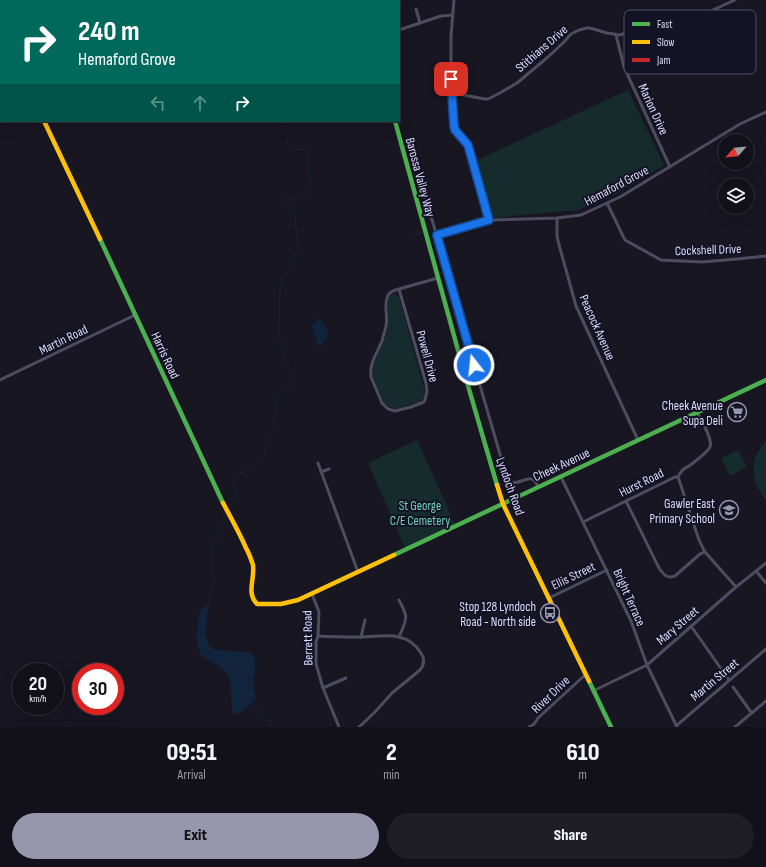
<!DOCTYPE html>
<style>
:root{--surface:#121019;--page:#1f1e26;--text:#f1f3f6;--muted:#9c9da2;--line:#313038;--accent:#9895ae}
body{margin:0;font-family:"Sofia Sans Condensed",sans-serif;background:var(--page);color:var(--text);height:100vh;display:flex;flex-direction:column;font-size:15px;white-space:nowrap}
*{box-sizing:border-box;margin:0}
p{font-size:13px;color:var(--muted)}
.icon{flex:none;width:22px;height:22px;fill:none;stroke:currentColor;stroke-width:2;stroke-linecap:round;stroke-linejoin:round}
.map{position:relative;height:727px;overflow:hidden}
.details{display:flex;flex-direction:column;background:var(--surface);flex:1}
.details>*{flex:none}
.banner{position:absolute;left:0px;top:0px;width:400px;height:122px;box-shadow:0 4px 16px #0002,0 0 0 1px var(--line);background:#00695c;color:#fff;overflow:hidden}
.needle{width:26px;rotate:243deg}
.controls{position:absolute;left:718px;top:134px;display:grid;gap:8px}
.controls a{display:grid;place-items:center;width:36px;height:36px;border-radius:50%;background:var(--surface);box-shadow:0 4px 16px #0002,0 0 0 1px var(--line);font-size:20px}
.speed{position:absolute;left:12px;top:663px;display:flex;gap:8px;font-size:20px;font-weight:700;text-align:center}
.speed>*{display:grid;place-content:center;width:52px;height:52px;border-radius:50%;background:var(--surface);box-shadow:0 4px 16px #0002,0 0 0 1px var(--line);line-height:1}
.speed small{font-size:10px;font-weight:400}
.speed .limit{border:6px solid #d22;background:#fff;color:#111}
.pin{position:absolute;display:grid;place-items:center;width:34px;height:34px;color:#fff;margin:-17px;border-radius:8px;box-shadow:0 2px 6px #0006}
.me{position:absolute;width:44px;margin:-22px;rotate:344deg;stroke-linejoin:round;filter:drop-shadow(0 0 3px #0008)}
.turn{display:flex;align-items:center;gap:14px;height:84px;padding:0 12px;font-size:18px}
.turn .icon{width:52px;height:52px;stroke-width:2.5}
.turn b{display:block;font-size:28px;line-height:34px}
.lanes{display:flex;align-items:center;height:38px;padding:0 12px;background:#0003;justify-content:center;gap:20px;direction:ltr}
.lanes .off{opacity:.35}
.eta{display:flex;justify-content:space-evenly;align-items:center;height:68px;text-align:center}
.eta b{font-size:24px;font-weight:800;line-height:28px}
.primary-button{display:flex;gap:8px;margin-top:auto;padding:8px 12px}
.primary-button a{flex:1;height:46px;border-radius:24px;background:var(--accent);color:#111;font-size:16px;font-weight:800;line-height:46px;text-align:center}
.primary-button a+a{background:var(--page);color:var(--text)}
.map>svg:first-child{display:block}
.green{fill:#162b2b}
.water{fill:#12233c}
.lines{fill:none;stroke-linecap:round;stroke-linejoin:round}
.stream{stroke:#12233c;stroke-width:1}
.street{stroke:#4d4c60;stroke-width:3}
.fast{stroke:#4caf50;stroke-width:4.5}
.slow{stroke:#ffc107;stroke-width:4.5}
.jam{stroke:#c62828;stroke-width:4.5}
.route-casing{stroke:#114b97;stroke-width:10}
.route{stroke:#1a73e8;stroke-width:7}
.labels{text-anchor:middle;stroke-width:4;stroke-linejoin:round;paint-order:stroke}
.street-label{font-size:13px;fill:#dddafa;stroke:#141225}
.poi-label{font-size:13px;fill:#dddafa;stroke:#141225;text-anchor:end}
.park-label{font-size:13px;fill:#6fd2b5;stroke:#141225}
.key{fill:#141225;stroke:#504e65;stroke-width:1}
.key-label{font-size:11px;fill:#dddafa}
</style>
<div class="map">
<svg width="766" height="727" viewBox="0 0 766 727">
<rect width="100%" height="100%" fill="#181621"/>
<g class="green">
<path d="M628 90 664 165C636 182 608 200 578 210L490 218 475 161Z"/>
<polygon points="392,294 395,294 399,297 425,392 424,397 420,402 396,409 388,406 384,403 373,377 373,367 387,331 388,325 388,299"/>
<polygon points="417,440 456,526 406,550 368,463"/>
<path d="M766 441V500C750 483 749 458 766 441Z"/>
<polygon points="738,450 747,467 730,476 721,458"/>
</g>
<g class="water">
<polygon points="320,318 329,334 321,346 319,346 311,325"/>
<path d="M209 604C208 613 206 621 206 629 205 635 207 642 211 647 215 651 243 652 250 652L255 658V675L253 681 256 700 240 713 235 715 232 710 230 681 228 676 225 671 219 666 203 657 198 649 196 634 198 628V620L199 614 203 608Z"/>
</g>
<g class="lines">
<g class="stream">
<polyline points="234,1 234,0"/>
<polyline points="429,232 434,230"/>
<polyline points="412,235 422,233"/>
<path d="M229 508V507L233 505 237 492 233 486 232 479 239 473 246 471 261 461 265 453 266 446 270 437 274 430 275 423V412L276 403 278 393 289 386 293 375 286 362 280 340 279 329 280 290 284 278 291 266 298 247 297 232 295 225 296 214 285 202 286 199 300 198 307 196 310 190 308 165 309 156 306 149 293 150 287 145C288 137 289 129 286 121"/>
<polyline points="209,606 214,577 212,571 211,552 226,513"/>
<polyline points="251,703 266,720 271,722 271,727"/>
</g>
<g class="street">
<path d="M454 0 451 36V79L454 126C457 135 466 140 469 149L489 220"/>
<polyline points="63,1 65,0"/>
<polyline points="416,9 420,23"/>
<polyline points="0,26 1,29"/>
<polyline points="399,30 441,16 452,15"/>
<polyline points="616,35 624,67 670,167"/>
<polyline points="453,93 485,99 488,99 498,94 517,83 548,57 564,42 571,34 579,30 587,28 590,28 607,33 620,35 640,27 654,24 680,25 735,0"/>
<path d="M424 192 506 475 508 480 512 483C524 483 532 471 538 487"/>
<polyline points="607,203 625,240 661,260 702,262 737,259 766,256"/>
<polyline points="557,218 557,236 558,241 576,306 638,440"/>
<polyline points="437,235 489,220 557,218 581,215 620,197 740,124 766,112"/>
<path d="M399 289 426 383 427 392 425 399 424 402 411 407 395 411 388 409 382 403 371 377C369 364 377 353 382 341 383 336 385 331 386 326 388 317 384 306 387 298 388 292 394 290 399 289L438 278"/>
<polyline points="0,380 135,315"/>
<polyline points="318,463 358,572"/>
<polyline points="321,472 329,469"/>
<polyline points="561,477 631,621 647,665 677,727"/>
<polyline points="678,477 699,540 705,552 736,587"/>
<path d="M626 501 659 568C664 575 667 579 675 576L700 554 705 552"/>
<path d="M583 522 671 479 675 477H678C680 472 684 468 689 466 694 462 707 453 710 447 713 439 701 420 697 412"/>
<polyline points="756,571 766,583"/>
<polyline points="312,594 319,612 318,636 316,642 316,664 323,688 339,727"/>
<polyline points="549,598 607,570"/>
<path d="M399 600C409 619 407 618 399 637"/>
<polyline points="691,626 729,680"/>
<path d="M318 636C332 637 347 637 361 637 373 637 387 634 399 637 408 639 416 645 421 653 425 659 424 665 420 670L392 693 374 713 359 727"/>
<polyline points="361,637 365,620"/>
<polyline points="733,687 751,712"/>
<polyline points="323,688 346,678"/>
<polyline points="593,691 647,665 736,587 766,563"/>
<polyline points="676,726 766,649"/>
<polyline points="529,727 534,724 538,718 585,675"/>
<polyline points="735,727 766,701"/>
</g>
<g class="fast">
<polyline points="395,121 464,372 497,485"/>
<polyline points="100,239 223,503"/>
<polyline points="394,555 766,380"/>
<polyline points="589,681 611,727"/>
</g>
<g class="slow">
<polyline points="44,121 100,239"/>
<polyline points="497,485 503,504 589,681"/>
<path d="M223 503C231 518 239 532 246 548 249 553 251 559 253 565 255 579 246 593 257 604H281L298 600 394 555"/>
</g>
<polyline class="jam" points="362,0 363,1"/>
</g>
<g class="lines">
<g class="route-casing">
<polyline id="route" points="451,79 454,126 455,130 468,145 489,220 437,235 474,365"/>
</g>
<use href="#route" class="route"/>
</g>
<defs>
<g id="supermarket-ring" transform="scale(1)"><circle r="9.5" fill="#141225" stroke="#9895ae" stroke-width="1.5"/><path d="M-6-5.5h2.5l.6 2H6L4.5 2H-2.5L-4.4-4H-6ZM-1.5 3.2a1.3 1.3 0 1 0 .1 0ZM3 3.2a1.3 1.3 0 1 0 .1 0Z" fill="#9895ae"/></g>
<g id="school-ring" transform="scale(1)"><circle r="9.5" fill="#141225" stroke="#9895ae" stroke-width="1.5"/><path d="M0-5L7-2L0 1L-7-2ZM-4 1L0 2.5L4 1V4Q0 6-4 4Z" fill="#9895ae"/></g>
<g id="bus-ring" transform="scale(1)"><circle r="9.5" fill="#141225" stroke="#9895ae" stroke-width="1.5"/><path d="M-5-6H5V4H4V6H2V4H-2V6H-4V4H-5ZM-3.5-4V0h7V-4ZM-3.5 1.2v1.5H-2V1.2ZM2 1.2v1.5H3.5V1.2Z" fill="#9895ae"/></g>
</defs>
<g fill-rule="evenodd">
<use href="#supermarket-ring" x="737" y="412"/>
<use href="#school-ring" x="729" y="510"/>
<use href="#bus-ring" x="550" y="613"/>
</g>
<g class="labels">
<g class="street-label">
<text transform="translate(541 48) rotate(-41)" y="5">Stithians Drive</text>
<text transform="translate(654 109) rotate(65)" y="5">Marion Drive</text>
<text transform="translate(421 177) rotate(75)" y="5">Barossa Valley Way</text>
<text transform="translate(616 185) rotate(-28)" y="5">Hemaford Grove</text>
<text transform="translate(708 249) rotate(-2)" y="5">Cockshell Drive</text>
<text transform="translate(598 327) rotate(66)" y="5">Peacock Avenue</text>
<text transform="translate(63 339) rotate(-26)" y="5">Martin Road</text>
<text transform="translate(166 355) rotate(65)" y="5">Harris Road</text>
<text transform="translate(428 356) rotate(75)" y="5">Powell Drive</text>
<text transform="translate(561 464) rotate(-25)" y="5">Cheek Avenue</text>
<text transform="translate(641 482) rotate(-26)" y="5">Hurst Road</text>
<text transform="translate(511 486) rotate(70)" y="5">Lyndoch Road</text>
<text transform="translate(573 575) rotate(-26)" y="5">Ellis Street</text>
<text transform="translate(630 597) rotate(66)" y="5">Bright Terrace</text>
<text transform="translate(677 625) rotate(-41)" y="5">Mary Street</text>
<text transform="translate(307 638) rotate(-91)" y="5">Berrett Road</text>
<text transform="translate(714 679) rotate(-40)" y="5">Martin Street</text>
<text transform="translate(550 694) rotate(-44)" y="5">River Drive</text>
</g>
<g class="poi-label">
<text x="723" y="410">Cheek Avenue<tspan x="723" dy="15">Supa Deli</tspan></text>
<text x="715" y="508">Gawler East<tspan x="715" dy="15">Primary School</tspan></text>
<text x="536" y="611">Stop 128 Lyndoch<tspan x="536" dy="15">Road - North side</tspan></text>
</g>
<g class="park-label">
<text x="420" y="510">St George<tspan x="420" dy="15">C/E Cemetery</tspan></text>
</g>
</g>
<rect x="624" y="10" width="132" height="64" rx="6" class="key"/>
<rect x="632" y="22" width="18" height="4" fill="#4caf50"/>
<rect x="632" y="40" width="18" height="4" fill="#ffc107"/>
<rect x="632" y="58" width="18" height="4" fill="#c62828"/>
<g class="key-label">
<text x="657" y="28">Fast</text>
<text x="657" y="46">Slow</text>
<text x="657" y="64">Jam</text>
</g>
</svg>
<div class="controls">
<a><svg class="needle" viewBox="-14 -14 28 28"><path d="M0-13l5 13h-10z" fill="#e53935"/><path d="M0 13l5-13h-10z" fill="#9c9da2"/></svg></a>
<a><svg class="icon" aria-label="layers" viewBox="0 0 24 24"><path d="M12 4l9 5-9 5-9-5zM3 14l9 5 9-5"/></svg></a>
</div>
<div class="speed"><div>20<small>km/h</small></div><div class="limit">30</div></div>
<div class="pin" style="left:451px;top:79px;background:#d93025"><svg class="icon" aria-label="arrive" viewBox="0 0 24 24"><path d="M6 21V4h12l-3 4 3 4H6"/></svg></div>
<svg class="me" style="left:474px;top:365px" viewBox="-20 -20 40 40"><circle r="17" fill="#1a73e8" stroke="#fff" stroke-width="3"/><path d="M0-11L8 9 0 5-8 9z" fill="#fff"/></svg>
<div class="banner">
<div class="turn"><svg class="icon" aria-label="right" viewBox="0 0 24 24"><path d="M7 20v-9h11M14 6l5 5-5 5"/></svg><div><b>240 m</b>Hemaford Grove</div></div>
<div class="lanes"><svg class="icon off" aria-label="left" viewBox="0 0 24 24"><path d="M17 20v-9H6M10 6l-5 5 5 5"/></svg><svg class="icon off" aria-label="ahead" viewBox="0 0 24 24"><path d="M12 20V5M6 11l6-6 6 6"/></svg><svg class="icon" aria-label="right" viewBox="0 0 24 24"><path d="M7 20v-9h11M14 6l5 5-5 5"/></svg></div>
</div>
</div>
<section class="details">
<div class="eta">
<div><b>09:51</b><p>Arrival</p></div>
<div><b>2</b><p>min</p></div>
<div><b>610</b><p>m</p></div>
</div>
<div class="primary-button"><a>Exit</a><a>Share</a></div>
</section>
